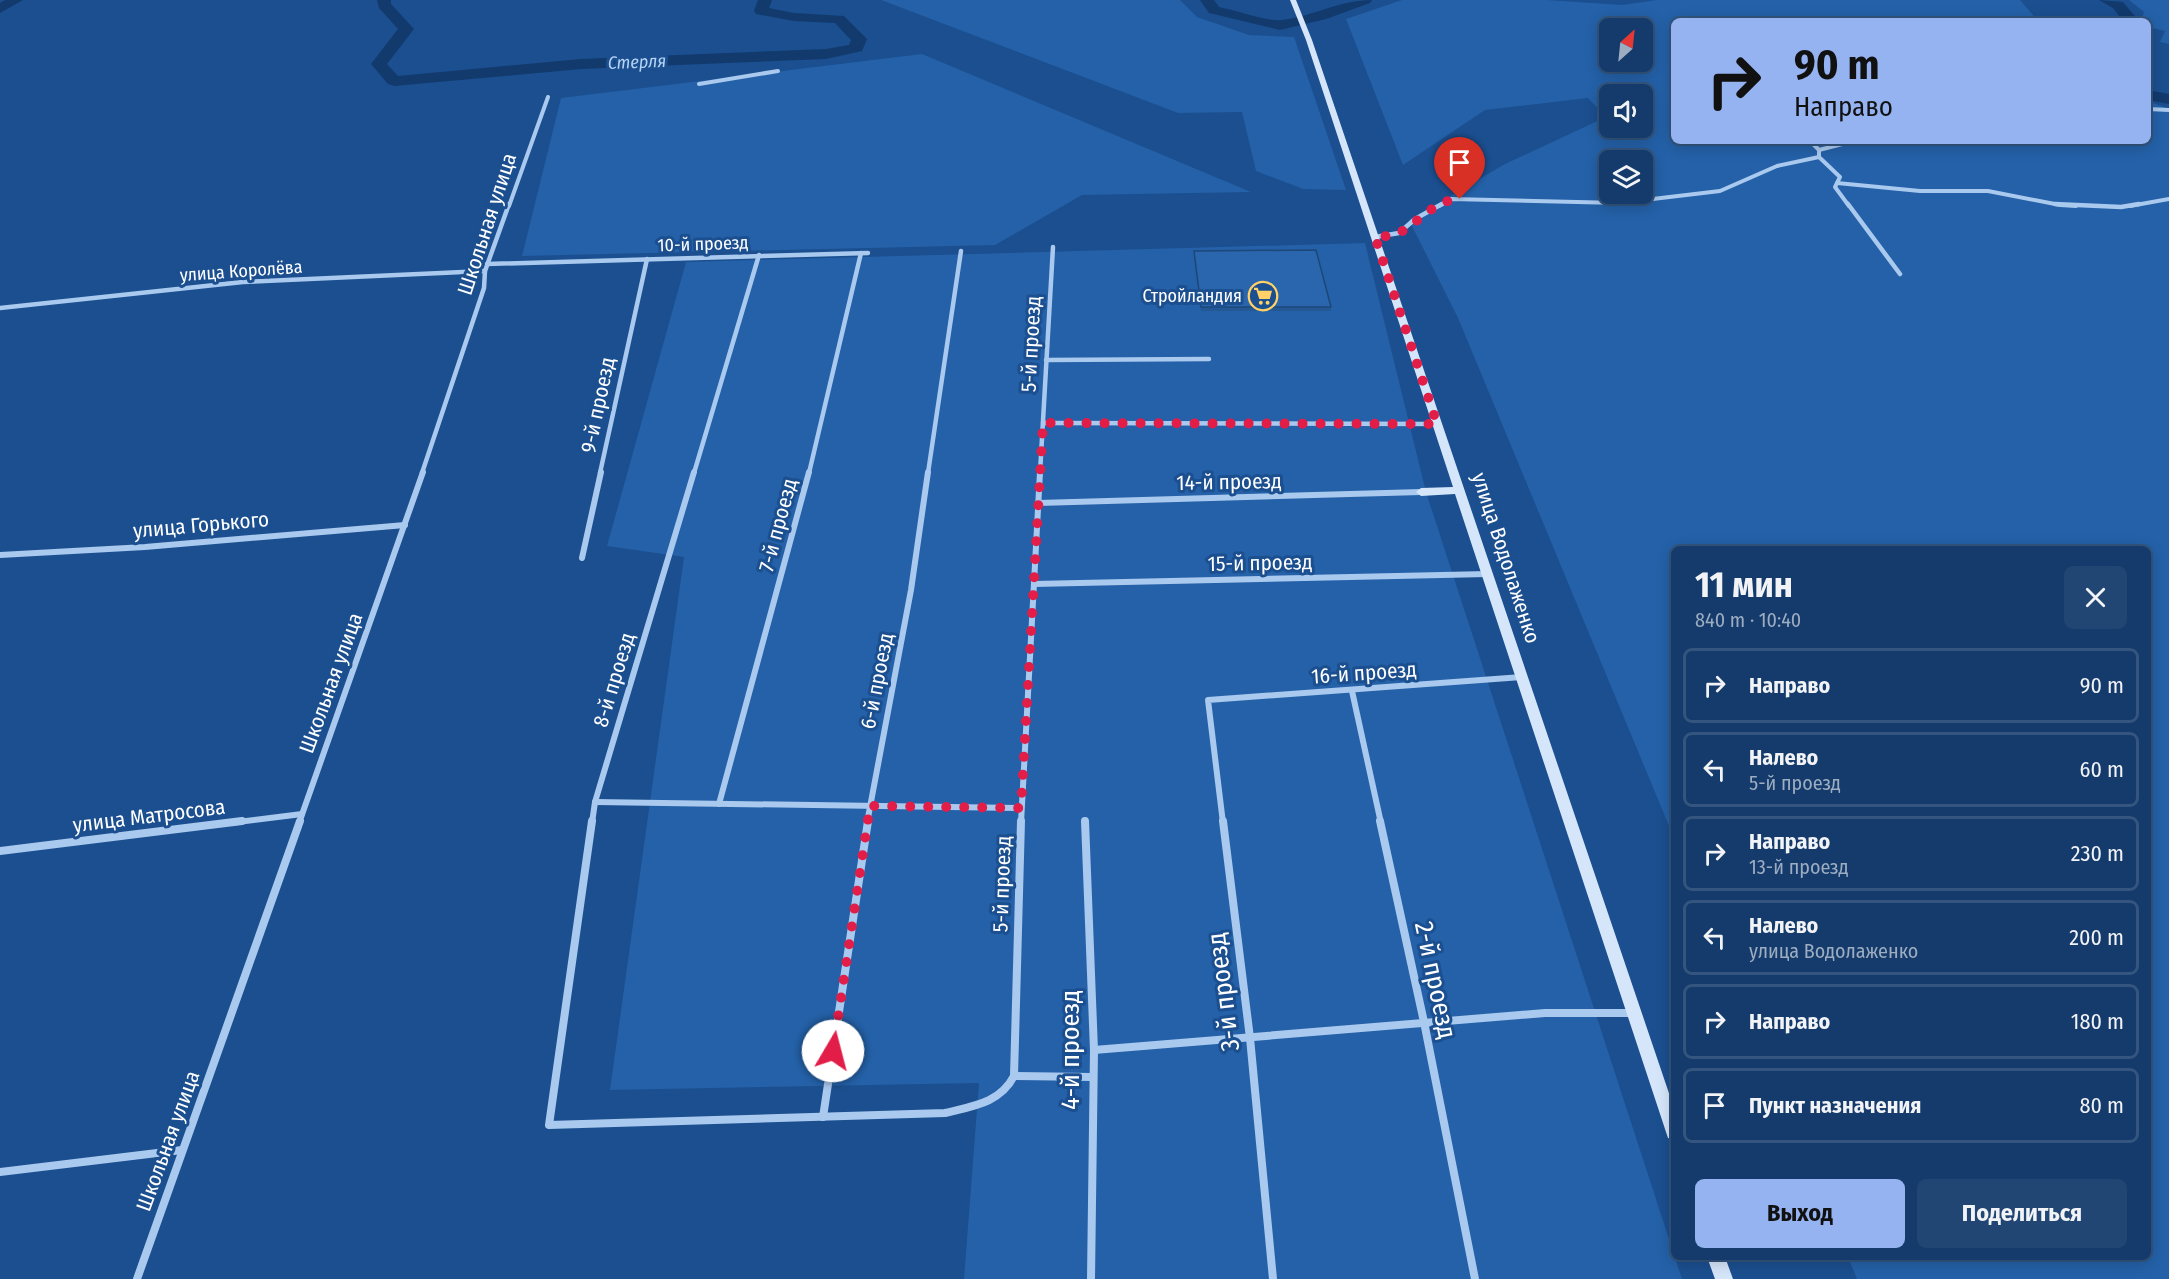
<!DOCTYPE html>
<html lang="ru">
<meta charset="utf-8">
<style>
:root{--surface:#143b6b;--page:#214673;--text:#f1f3f6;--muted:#9dadc1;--line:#33557e;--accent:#95b2f1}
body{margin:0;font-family:"Fira Sans Condensed",sans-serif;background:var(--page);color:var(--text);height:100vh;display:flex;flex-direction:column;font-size:22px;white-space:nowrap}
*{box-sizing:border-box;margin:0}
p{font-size:20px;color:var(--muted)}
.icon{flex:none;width:33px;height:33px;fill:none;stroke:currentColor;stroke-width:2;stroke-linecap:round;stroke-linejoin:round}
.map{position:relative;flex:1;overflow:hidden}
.drawer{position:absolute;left:1671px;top:546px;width:480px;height:714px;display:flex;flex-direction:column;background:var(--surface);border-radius:9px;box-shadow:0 3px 15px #0003,0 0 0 2px var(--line)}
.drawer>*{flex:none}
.top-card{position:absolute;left:1671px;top:18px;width:480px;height:126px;border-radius:9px;box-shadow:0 3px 15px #0003,0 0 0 2px var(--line);background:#95b2f1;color:#111;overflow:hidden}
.needle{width:39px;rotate:27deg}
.buttons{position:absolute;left:1599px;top:18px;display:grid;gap:12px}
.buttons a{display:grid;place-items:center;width:54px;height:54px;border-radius:9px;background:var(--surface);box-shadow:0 3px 15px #0003,0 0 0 2px var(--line);font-size:30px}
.pin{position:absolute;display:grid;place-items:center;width:51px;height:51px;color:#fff;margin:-62px -26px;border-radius:50% 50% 50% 0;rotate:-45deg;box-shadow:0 0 6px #0007}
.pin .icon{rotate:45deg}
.me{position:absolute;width:66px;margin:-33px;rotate:8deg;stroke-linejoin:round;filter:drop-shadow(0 0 4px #0008)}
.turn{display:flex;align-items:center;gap:21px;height:126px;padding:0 24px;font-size:27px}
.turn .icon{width:78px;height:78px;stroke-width:2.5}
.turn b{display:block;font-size:42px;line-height:51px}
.round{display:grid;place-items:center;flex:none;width:63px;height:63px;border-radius:9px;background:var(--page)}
.headline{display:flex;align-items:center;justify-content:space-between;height:102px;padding:0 24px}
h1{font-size:36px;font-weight:700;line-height:45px}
.button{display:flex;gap:12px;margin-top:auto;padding:12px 24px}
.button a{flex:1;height:69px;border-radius:9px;background:var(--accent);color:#111;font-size:24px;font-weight:700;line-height:69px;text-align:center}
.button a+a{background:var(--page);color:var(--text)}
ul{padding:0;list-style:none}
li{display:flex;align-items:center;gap:18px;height:75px;margin:0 12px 9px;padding:0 12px;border:3px solid var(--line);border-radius:9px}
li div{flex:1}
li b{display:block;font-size:22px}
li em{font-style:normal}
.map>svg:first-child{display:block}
.green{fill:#2461a8;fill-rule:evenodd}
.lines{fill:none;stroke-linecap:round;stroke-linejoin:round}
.river{fill:#123a6d;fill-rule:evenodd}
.street-far3{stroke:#a9c9ee;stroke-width:4}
.street-far2{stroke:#a9c9ee;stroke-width:4.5}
.street-far1{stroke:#a9c9ee;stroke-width:6}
.street{stroke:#a9c9ee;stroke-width:8}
.secondary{fill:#d6e6fa;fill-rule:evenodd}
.wall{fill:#245895}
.building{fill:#2a66ad;stroke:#1d4779;stroke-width:1.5}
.route{stroke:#e11d48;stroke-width:10;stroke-dasharray:0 18}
.labels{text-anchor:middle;stroke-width:6;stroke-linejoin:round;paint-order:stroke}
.far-water-label{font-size:18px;font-style:italic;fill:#b5d3f5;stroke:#1b4f8f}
.far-street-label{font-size:18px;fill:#fff;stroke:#1b4f8f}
.far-poi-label{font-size:18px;fill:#fff;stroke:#1b4f8f;text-anchor:end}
.street-label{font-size:21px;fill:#fff;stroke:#1b4f8f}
.near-street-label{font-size:26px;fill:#fff;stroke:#1b4f8f}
</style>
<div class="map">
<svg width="2169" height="1279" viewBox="0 0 2169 1279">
<rect width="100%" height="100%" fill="#1b4f8f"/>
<g class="green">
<polygon points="881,0 1180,0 1197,17 1249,35 1294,37 1346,190 1303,189 1256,171 1242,112 1178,113"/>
<path d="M1402 0H1547L1622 5 1657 0H2020L2038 21H1674V141H2148V101L2169 109V1279H1857L1848 1257H2148V549H1674V838L1458 318 1409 220 1505 164 1606 117 1588 98 1485 110 1403 165 1346 19ZM1610 28H1642V62H1610ZM1610 94H1642V128H1610ZM1610 160H1642V194H1610Z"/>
<polygon points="2129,0 2169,0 2169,44 2160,42 2165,31 2148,27 2148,21 2141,21 2144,12"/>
<polygon points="922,54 1251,192 1082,195 995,245 522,256 561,98"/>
<polygon points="1365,243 1426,492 1682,1279 964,1279 979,1083 610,1090 684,557 607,546 686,262"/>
</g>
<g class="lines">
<g class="river">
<polygon points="5,0 23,0 0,13 0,3"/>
<polygon points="377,0 391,0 391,4 414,29 387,64 398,76 581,59 826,49 849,45 851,40 835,23 794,21 756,14 754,11 758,0 772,0 769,8 794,13 844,16 867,39 862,51 826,59 581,69 394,86 388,84 371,64 398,29 379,8"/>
<path d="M1200 0H1214L1219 7C1236 10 1267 22 1282 20 1314 16 1340 0 1372 0L1370 3 1326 19 1280 30 1209 13Z"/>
<polygon points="2099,0 2123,2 2139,21 2123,21 2113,8"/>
<polygon points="2148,90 2169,94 2169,104 2148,100"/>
</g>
<g class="street-far3">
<polyline points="699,84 778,71"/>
<polyline points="2148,109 2169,110"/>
<polyline points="1810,141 1819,150"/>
<polyline points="1819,157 1840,177 1835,187 1849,206"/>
<polyline points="1819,157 1819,150 1854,141"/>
<polyline points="1837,183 1920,191 1988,191 2060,205 2076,206"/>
<polyline points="509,206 548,97"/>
<polyline points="1439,206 1451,199 1619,203 1720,191 1777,166 1819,157"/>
<polyline points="2130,206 2169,199"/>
</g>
<g class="street-far2">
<polyline points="1848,204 1900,274"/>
<polyline points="2055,204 2121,207 2139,204"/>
<polyline points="1375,237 1399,233 1415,219 1442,204"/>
<polyline points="487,264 868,253"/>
<polyline points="0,308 243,282 485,271"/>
<polyline points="1046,360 1209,359"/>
<polyline points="1043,423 1437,424"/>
<polyline points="422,473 484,288 485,271 509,204"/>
<polyline points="600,473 647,259"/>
<polyline points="694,473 759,255"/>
<polyline points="809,473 861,253"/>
<polyline points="928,473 961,251"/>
<polyline points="1040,473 1053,247"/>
</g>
<g class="street-far1">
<polyline points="1038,503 1421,492"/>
<polyline points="0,555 145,547 405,525"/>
<polyline points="582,558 601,472"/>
<polyline points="1034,584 1488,574"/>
<polyline points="1352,691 1381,823"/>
<polyline points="595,802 1021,808"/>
<polyline points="719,804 809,472"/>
<polyline points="230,823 302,814"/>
<polyline points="299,823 423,472"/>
<polyline points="592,823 595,802 694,472"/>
<polyline points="867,823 911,590 928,472"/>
<polyline points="1021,823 1040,472"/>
<polyline points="1223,823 1208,700 1522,677"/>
</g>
<g class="street">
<path d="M592 821 549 1125 945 1113C973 1106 1000 1103 1014 1076L1021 821"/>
<polyline points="1085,821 1094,1050 1091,1279"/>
<polyline points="1223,821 1250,1038 1273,1279"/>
<polyline points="1380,821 1424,1022 1475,1279"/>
<polyline points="0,851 242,821"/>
<polyline points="1094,1050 1545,1013 1633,1013"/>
<polyline points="1014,1076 1092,1077"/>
<polyline points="823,1117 868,821"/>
<polyline points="0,1172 182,1150"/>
<polyline points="137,1279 300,821"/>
</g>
<g class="secondary">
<polygon points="1290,0 1296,0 1312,40 1674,1108 1674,1140 1668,1138 1666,1132 1455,494 1421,496 1416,492 1421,488 1453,487 1306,40"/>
<polygon points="1707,1257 1725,1257 1733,1279 1715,1279"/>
</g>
</g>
<polygon class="wall" points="1194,251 1331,307 1331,311 1201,311"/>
<polygon class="building" points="1316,250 1331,307 1201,307 1194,251"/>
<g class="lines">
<path class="route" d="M833 1051 870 806 1021 808 1043 423 1437 424 1375 237C1383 236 1392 237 1399 233 1418 223 1436 199 1460 199"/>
</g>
<defs>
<g id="supermarket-ring" transform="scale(1.5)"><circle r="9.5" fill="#1b4f8f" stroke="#ffd166" stroke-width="1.5"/><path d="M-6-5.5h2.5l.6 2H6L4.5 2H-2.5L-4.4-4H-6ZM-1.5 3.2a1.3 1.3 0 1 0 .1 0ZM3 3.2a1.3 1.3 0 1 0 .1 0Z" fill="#ffd166"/></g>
</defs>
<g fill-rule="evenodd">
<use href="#supermarket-ring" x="1263" y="296"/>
</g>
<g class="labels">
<g class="far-water-label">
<text transform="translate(637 62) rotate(-2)" y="6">Стерля</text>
</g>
<g class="far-street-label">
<text transform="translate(703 244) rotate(-2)" y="6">10-й проезд</text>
<text transform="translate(241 271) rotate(-4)" y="6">улица Королёва</text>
</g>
<g class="far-poi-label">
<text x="1242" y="302">Стройландия</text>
</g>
<g class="street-label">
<text transform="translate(487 224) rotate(-72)" y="7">Школьная улица</text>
<text transform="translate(1031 344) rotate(-87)" y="7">5-й проезд</text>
<text transform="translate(598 405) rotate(-78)" y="7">9-й проезд</text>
<text transform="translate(1229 482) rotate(-1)" y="7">14-й проезд</text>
<text transform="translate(201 525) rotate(-5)" y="7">улица Горького</text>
<text transform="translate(778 525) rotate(-75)" y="7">7-й проезд</text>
<text transform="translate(1506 558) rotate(72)" y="7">улица Водолаженко</text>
<text transform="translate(1260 563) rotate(-1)" y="7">15-й проезд</text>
<text transform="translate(1364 673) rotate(-4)" y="7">16-й проезд</text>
<text transform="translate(614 680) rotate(-73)" y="7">8-й проезд</text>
<text transform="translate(877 681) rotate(-79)" y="7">6-й проезд</text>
<text transform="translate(331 683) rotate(-70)" y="7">Школьная улица</text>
<text transform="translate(149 816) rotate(-7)" y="7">улица Матросова</text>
<text transform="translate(1002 884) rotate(-88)" y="7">5-й проезд</text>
<text transform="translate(168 1141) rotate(-70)" y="7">Школьная улица</text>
</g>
<g class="near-street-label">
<text transform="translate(1436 980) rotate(78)" y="9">2-й проезд</text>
<text transform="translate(1223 992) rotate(-97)" y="9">3-й проезд</text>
<text transform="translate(1070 1050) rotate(-90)" y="9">4-й проезд</text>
</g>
</g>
</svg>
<div class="buttons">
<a><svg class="needle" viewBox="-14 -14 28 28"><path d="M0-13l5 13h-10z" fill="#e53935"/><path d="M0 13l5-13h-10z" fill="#9dadc1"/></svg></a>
<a><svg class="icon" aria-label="sound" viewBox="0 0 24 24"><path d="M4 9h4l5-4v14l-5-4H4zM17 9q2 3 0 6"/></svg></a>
<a><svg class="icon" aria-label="layers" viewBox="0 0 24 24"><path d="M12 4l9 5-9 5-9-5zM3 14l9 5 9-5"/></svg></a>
</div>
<div class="pin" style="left:1460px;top:199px;background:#d93025"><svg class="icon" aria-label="arrive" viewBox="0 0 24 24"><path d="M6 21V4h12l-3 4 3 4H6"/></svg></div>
<svg class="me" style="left:833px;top:1051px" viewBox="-20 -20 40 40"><circle r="19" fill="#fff"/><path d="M0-13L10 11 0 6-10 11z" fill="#e11d48"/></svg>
<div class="top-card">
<div class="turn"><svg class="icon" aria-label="right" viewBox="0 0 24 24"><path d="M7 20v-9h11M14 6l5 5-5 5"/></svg><div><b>90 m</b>Направо</div></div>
</div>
<section class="drawer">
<div class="headline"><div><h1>11 мин</h1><p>840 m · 10:40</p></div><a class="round"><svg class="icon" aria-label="close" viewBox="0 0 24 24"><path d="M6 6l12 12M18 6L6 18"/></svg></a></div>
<ul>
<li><svg class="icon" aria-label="right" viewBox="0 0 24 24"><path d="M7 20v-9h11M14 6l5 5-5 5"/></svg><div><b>Направо</b></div><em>90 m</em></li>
<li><svg class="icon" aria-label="left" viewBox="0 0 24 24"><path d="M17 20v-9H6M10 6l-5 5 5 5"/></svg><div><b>Налево</b><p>5-й проезд</p></div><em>60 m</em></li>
<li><svg class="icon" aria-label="right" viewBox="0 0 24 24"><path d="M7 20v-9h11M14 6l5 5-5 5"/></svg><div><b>Направо</b><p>13-й проезд</p></div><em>230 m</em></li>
<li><svg class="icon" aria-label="left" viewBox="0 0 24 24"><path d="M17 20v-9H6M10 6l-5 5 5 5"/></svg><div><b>Налево</b><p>улица Водолаженко</p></div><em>200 m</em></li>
<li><svg class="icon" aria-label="right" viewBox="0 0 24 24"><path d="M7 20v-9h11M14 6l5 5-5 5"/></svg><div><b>Направо</b></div><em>180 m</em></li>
<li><svg class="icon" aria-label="arrive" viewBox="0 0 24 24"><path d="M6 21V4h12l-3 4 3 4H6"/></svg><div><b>Пункт назначения</b></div><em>80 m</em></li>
</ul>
<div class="button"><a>Выход</a><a>Поделиться</a></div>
</section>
</div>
